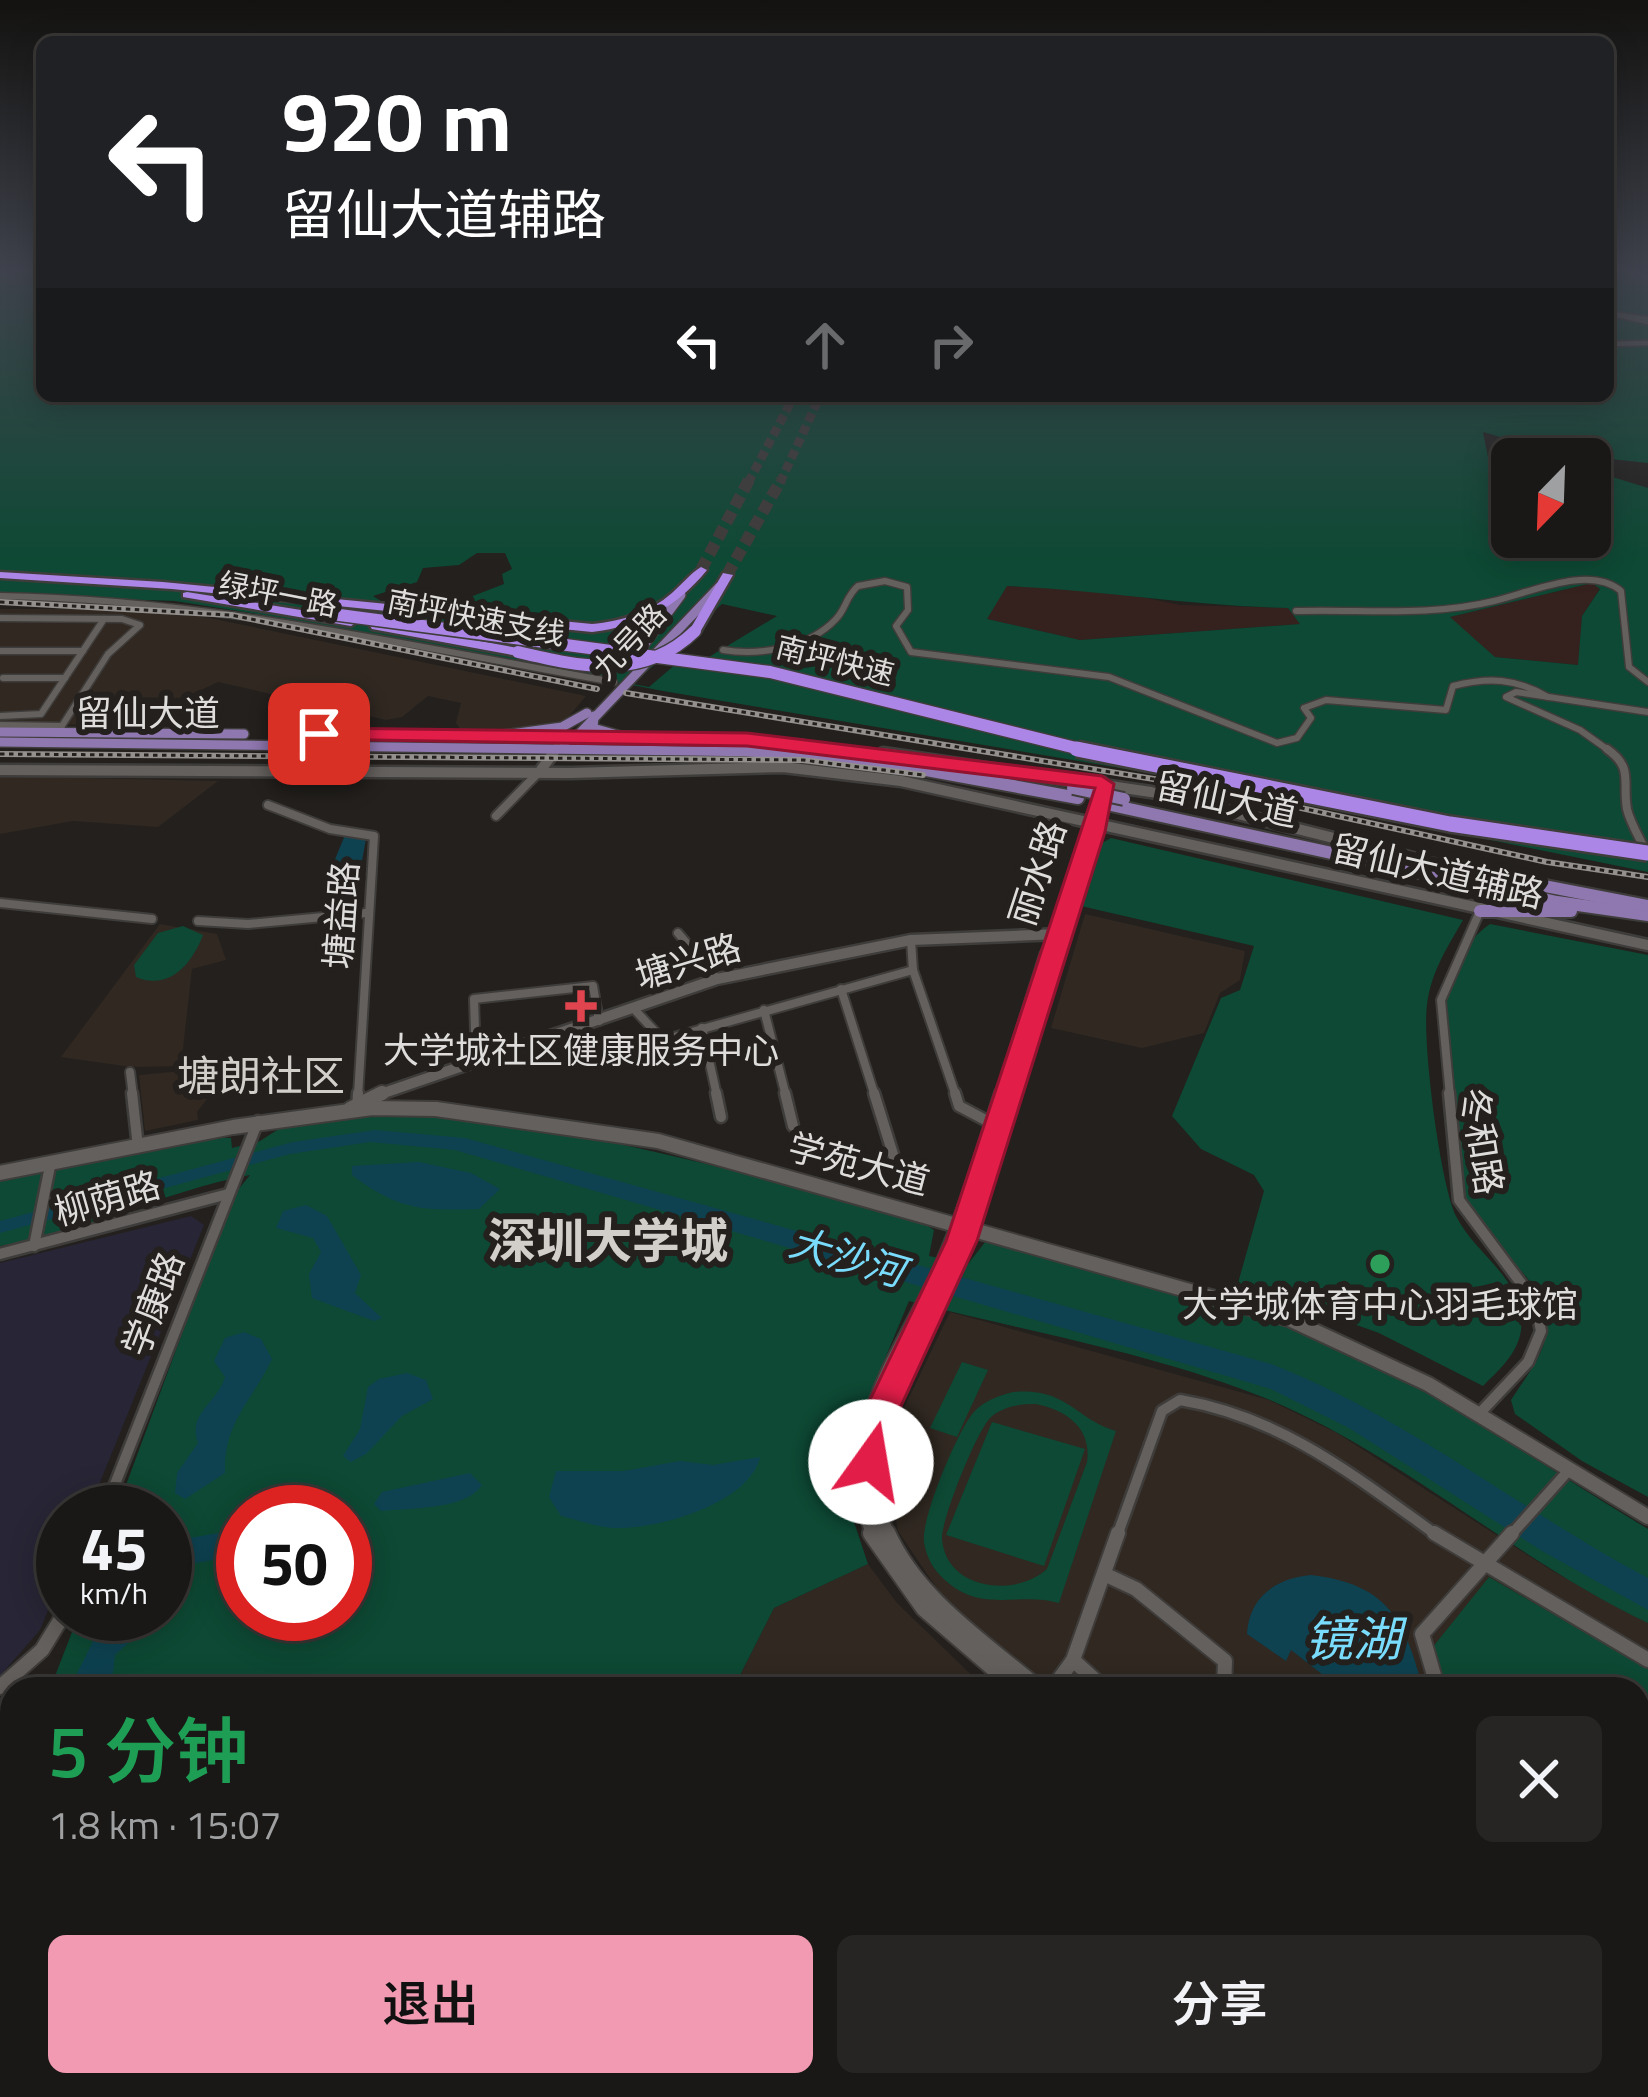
<!DOCTYPE html>
<html lang="zh">
<meta charset="utf-8">
<style>
:root{--surface:#1a1816;--page:#272523;--text:#f1f3f6;--muted:#9fa0a1;--line:#383735;--accent:#f19ab2}
body{margin:0;font-family:"Titillium Web","Noto Sans SC",sans-serif;background:var(--page);color:var(--text);height:100vh;display:flex;flex-direction:column;font-size:45px;white-space:nowrap}
*{box-sizing:border-box;margin:0}
p{font-size:39px;color:var(--muted)}
.icon{flex:none;width:66px;height:66px;fill:none;stroke:currentColor;stroke-width:2;stroke-linecap:round;stroke-linejoin:round}
.map{position:relative;flex:1;overflow:hidden}
.panel{position:absolute;left:0px;top:1677px;width:1650px;height:420px;display:flex;flex-direction:column;background:var(--surface);border-radius:36px 36px 0 0;box-shadow:0 6px 30px #0003,0 0 0 3px var(--line)}
.panel>*{flex:none}
.top-card{position:absolute;left:36px;top:36px;width:1578px;height:366px;border-radius:18px;box-shadow:0 6px 30px #0003,0 0 0 3px var(--line);background:#202124;color:#fff;overflow:hidden}
.needle{width:78px;rotate:203deg}
.controls{position:absolute;left:1491px;top:438px;display:grid;gap:24px}
.controls a{display:grid;place-items:center;width:120px;height:120px;border-radius:18px;background:var(--surface);box-shadow:0 6px 30px #0003,0 0 0 3px var(--line);font-size:60px}
.speed{position:absolute;left:36px;top:1485px;display:flex;gap:24px;font-size:60px;font-weight:700;text-align:center}
.speed>*{display:grid;place-content:center;width:156px;height:156px;border-radius:50%;background:var(--surface);box-shadow:0 6px 30px #0003,0 0 0 3px var(--line);line-height:1}
.speed small{font-size:30px;font-weight:400}
.speed .limit{border:18px solid #d22;background:#fff;color:#111}
.pin{position:absolute;display:grid;place-items:center;width:102px;height:102px;color:#fff;margin:-51px;border-radius:24px;box-shadow:0 6px 18px #0006}
.me{position:absolute;width:132px;margin:-66px;rotate:13deg;stroke-linejoin:round;filter:drop-shadow(0 0 9px #0008)}
.turn{display:flex;align-items:center;gap:42px;height:252px;padding:0 48px;font-size:54px}
.turn .icon{width:156px;height:156px;stroke-width:2.5}
.turn b{display:block;font-size:84px;line-height:102px}
.lanes{display:flex;align-items:center;height:114px;padding:0 48px;background:#0003;justify-content:center;gap:60px;direction:ltr}
.lanes .off{opacity:.35}
.round{display:grid;place-items:center;flex:none;width:126px;height:126px;border-radius:18px;background:var(--page)}
.overview{display:flex;align-items:center;justify-content:space-between;height:204px;padding:0 48px}
h1{font-size:72px;font-weight:600;line-height:90px;color:#1e9e55}
.button{display:flex;gap:24px;margin-top:auto;padding:24px 48px}
.button a{flex:1;height:138px;border-radius:18px;background:var(--accent);color:#111;font-size:48px;font-weight:600;line-height:138px;text-align:center}
.button a+a{background:var(--page);color:var(--text)}
.map>svg:first-child{display:block}
.built{fill:#302821}
.industrial{fill:#35221f}
.medical{fill:#282536}
.green{fill:#0d4934;fill-rule:evenodd}
.water{fill:#0e4251}
.lines{fill:none;stroke-linecap:round;stroke-linejoin:round}
.stream{stroke:#0e4251;stroke-width:4.5}
.highway-tunnel-far1{stroke:#3f3c3a;stroke-width:9;stroke-dasharray:9 4.5;stroke-linecap:butt}
.highway-tunnel{stroke:#3f3c3a;stroke-width:12;stroke-dasharray:12 6;stroke-linecap:butt}
.street-far4-casing{stroke:#3f3d3b;stroke-width:8}
.street-far3-casing{stroke:#3f3d3b;stroke-width:9}
.street-far2-casing{stroke:#3f3d3b;stroke-width:12}
.street-far1-casing{stroke:#3f3d3b;stroke-width:15}
.street-casing{stroke:#3f3d3b;stroke-width:18}
.secondary-far3-casing{stroke:#3f3d3b;stroke-width:12}
.secondary-far2-casing{stroke:#3f3d3b;stroke-width:15}
.secondary-far1-casing{stroke:#3f3d3b;stroke-width:18}
.secondary-casing{stroke:#3f3d3b;stroke-width:22}
.primary-far1-casing{stroke:#3f3d3b;stroke-width:12}
.primary-casing{stroke:#3f3d3b;stroke-width:16}
.highway-casing{stroke:#3f3d3b;stroke-width:5}
.street-far4{stroke:#64605d;stroke-width:4.5}
.street-far3{stroke:#64605d;stroke-width:6}
.street-far2{stroke:#64605d;stroke-width:8}
.street-far1{stroke:#64605d;stroke-width:10}
.street{stroke:#64605d;stroke-width:14}
.secondary-far3{stroke:#64605d;stroke-width:9}
.secondary-far2{stroke:#64605d;stroke-width:10}
.secondary-far1{stroke:#64605d;stroke-width:14}
.secondary{stroke:#64605d;stroke-width:18}
.primary-far1{stroke:#8f77af;stroke-width:9}
.primary{stroke:#8f77af;stroke-width:12}
.highway{fill:#ac86e6;fill-rule:evenodd}
.rail-casing{stroke:#93908e;stroke-width:6}
.rail{stroke:#23201d;stroke-width:3;stroke-dasharray:4.5;stroke-linecap:butt}
.primary-bridge-casing{stroke:#3f3d3b;stroke-width:16;stroke-linecap:butt}
.highway-bridge-far1-casing{stroke:#3f3d3b;stroke-width:15;stroke-linecap:butt}
.highway-bridge-casing{stroke:#3f3d3b;stroke-width:20;stroke-linecap:butt}
.primary-bridge{stroke:#8f77af;stroke-width:12}
.highway-bridge-far1{stroke:#ac86e6;stroke-width:12}
.highway-bridge{stroke:#ac86e6;stroke-width:15}
.route{fill:#e11d48;stroke:#92132f;stroke-width:3}
.health-dot{fill:#e0444e;stroke:#23201d;stroke-width:4.5}
.leisure-dot{fill:#2e9e5b;stroke:#23201d;stroke-width:4.5}
.labels{text-anchor:middle;stroke-width:12;stroke-linejoin:round;paint-order:stroke}
.far-street-label{font-size:30px;fill:#dfdddb;stroke:#23201d}
.street-label{font-size:36px;fill:#dfdddb;stroke:#23201d}
.poi-label{font-size:36px;fill:#dfdddb;stroke:#23201d}
.water-label{font-size:39px;font-style:italic;fill:#7adcfc;stroke:#23201d}
.quarter-label{font-size:42px;fill:#d2ceca;stroke:#23201d}
.district-label{font-size:48px;font-weight:bold;fill:#d2ceca;stroke:#23201d}
.near-water-label{font-size:48px;font-style:italic;fill:#7adcfc;stroke:#23201d}
</style>
<div class="map">
<svg width="1648" height="2097" viewBox="0 0 1648 2097">
<rect width="100%" height="100%" fill="#23201d"/>
<g class="built">
<polygon points="0,609 139,609 205,617 586,696 565,721 536,730 460,729 456,723 461,703 428,696 402,717 386,720 218,682 184,698 125,697 109,725 0,724"/>
<polygon points="0,776 218,781 158,827 73,821 0,834"/>
<polygon points="1085,914 1245,951 1240,980 1220,993 1204,1033 1142,1048 1051,1028"/>
<polygon points="160,924 217,934 226,960 192,969 181,1066 131,1067 61,1057"/>
<polygon points="215,1068 224,1077 197,1112 198,1120 145,1131 139,1075"/>
<polygon points="950,1312 1269,1400 1337,1433 1551,1570 1648,1623 1648,2092 1607,2094 1565,2085 1638,2085 1638,1689 1053,1689 944,1599 898,1531 887,1463 893,1431"/>
<polygon points="868,1564 897,1603 986,1689 733,1689 774,1608"/>
</g>
<g class="industrial">
<polygon points="1592,583 1600,588 1582,616 1579,665 1495,657 1449,617"/>
<polygon points="1007,586 1109,590 1180,605 1288,608 1301,624 1080,640 986,619"/>
</g>
<polygon class="medical" points="191,1216 204,1225 88,1512 63,1512 63,1574 40,1630 0,1676 0,1263"/>
<g class="green">
<path d="M0 271H42V396H1608V271H1648V463L1554 453 1483 432 1489 462 1512 460V537H1590V470L1648 488V872L1209 783 663 691 282 618 175 601 0 595ZM477 553H505L512 569 502 574 504 584 465 599 470 608 543 613 548 620 454 611 428 602 381 601 373 596 417 582 423 568 459 565ZM1592 583 1600 589 1582 616 1578 665 1495 657 1450 617ZM1007 586C1102 590 1192 606 1288 608L1300 624 1080 640 987 619ZM722 604 777 616 694 666 677 663 649 687 633 684Z"/>
<path d="M1111 838 1463 920C1447 948 1431 972 1427 1005 1422 1042 1440 1182 1456 1216 1473 1251 1516 1274 1521 1316 1525 1347 1503 1366 1483 1386L1379 1333 1238 1283 1264 1191 1254 1175 1201 1149 1172 1116 1221 998 1240 990 1254 946 1081 906 1100 844Z"/>
<path d="M1490 924 1648 955V1497L1582 1461 1515 1414 1511 1400C1529 1371 1555 1345 1544 1309 1532 1270 1491 1247 1471 1213 1461 1198 1442 1034 1445 1012 1449 981 1463 941 1490 924Z"/>
<path d="M183 926 203 935C192 964 169 991 136 977L134 965 158 933Z"/>
<path d="M372 1114C557 1116 737 1173 916 1218L934 1230 929 1256 968 1264 986 1241C1101 1271 1220 1296 1330 1344 1442 1393 1543 1467 1648 1529V1623C1516 1560 1403 1456 1270 1400 1156 1353 1028 1332 909 1301L856 1428 843 1489 868 1564 774 1608 733 1689H50L79 1614H165V1512H116L233 1196 250 1175C164 1191 87 1232 0 1246V1175L222 1138H231L232 1148 260 1141 285 1125ZM243 1512H345V1614H243Z"/>
<polygon points="962,1362 988,1370 957,1437 930,1428"/>
<path d="M1013 1392C1067 1387 1075 1419 1116 1431L1059 1603C1020 1591 983 1614 946 1581 934 1571 926 1557 924 1542 921 1518 957 1432 973 1413 983 1401 998 1396 1013 1392ZM1036 1404C1066 1410 1092 1428 1087 1462L1047 1569C1015 1598 946 1590 942 1539 941 1520 977 1430 991 1417 1004 1406 1020 1404 1036 1404Z"/>
<polygon points="992,1422 1085,1449 1044,1566 946,1535"/>
<polygon points="1489,1577 1648,1669 1648,1824 1638,1823 1638,1689 1447,1689 1432,1648"/>
<polygon points="12,1720 12,2085 1459,2085 1475,2097 0,2097 0,1721"/>
</g>
<g class="water">
<polygon points="345,835 366,839 355,899 334,902 324,886"/>
<path d="M375 1130 465 1138 1271 1364C1405 1416 1521 1511 1648 1578V1610L1542 1551 1349 1428 1271 1389 455 1150 370 1142 290 1154 0 1233V1221L293 1142Z"/>
<path d="M419 1162 471 1173 500 1189 479 1209C423 1211 398 1210 352 1175V1166Z"/>
<polygon points="306,1205 327,1216 361,1275 355,1293 382,1318 374,1321 312,1298 309,1274 321,1252 313,1238 276,1228 283,1211"/>
<path d="M244 1332 261 1339 272 1359C252 1401 223 1423 225 1473L185 1499 175 1493 177 1473 198 1443C187 1413 217 1404 225 1377L214 1361 225 1338Z"/>
<polygon points="407,1373 426,1380 433,1399 402,1416 366,1454 351,1462 343,1456 360,1429 368,1387 379,1379"/>
<path d="M760 1457C749 1504 658 1529 616 1528 598 1528 578 1520 561 1516L549 1497 556 1471H624L680 1461 713 1465Z"/>
<path d="M470 1473 482 1485C466 1510 409 1508 381 1511L374 1504 382 1492Z"/>
<polygon points="219,1533 232,1547 223,1558 175,1567 165,1560 171,1541"/>
<path d="M1311 1575C1388 1584 1405 1620 1423 1689H1341L1291 1650 1286 1661 1247 1634C1249 1597 1276 1578 1311 1575Z"/>
<polygon points="107,1614 161,1614 115,1655 113,1673 82,1689 69,1689"/>
</g>
<g class="lines">
<polyline class="stream" points="118,2097 121,2085"/>
<g class="highway-tunnel-far1">
<polyline points="748,483 794,396"/>
<polyline points="780,483 820,396"/>
</g>
<g class="highway-tunnel">
<polyline points="701,570 749,480"/>
<polyline points="727,575 781,480"/>
</g>
<g class="street-far4-casing">
<g id="street-far4">
<polyline points="1631,271 1648,278"/>
<polyline points="1648,319 1618,315 1648,322"/>
<polyline points="1608,344 1648,343"/>
<polyline points="1532,396 1569,396"/>
</g>
</g>
<g class="street-far3-casing">
<g id="street-far3">
<path d="M0 596C209 599 409 646 614 682"/>
<path d="M1296 611C1363 609 1429 617 1494 601 1529 593 1590 564 1621 591L1629 667 1648 682"/>
<polyline points="0,618 122,619 140,625 108,654 58,732"/>
<path d="M723 650C760 656 809 648 836 619 846 609 846 596 858 586L885 581 907 587 908 610 896 626 911 652 1109 677 1277 743 1297 738 1311 718 1304 708 1326 700 1446 710 1453 686C1489 677 1515 678 1548 697"/>
<polyline points="0,651 83,651"/>
<polyline points="3,678 65,678"/>
<polyline points="0,716 41,714 104,619"/>
<polyline points="0,725 62,726"/>
<polyline points="1611,752 1580,730 1506,697 1516,692 1648,712"/>
</g>
</g>
<g class="street-far2-casing">
<g id="street-far2">
<path d="M1607 749C1634 768 1622 781 1627 809 1630 823 1641 840 1647 854"/>
<polyline points="268,805 330,829 374,836 358,1096"/>
<polyline points="496,816 541,770"/>
<polyline points="0,903 152,919"/>
<polyline points="198,921 248,924 366,913"/>
<polyline points="678,933 717,979"/>
<polyline points="911,940 913,970 956,1096"/>
<polyline points="841,989 875,1096"/>
<polyline points="634,1009 663,1040 913,970"/>
<polyline points="764,1010 786,1096"/>
<polyline points="702,1028 717,1096"/>
<polyline points="476,1062 474,999 593,986 599,1021"/>
<polyline points="130,1072 133,1096"/>
<polyline points="1450,1096 1441,1000 1480,911"/>
</g>
</g>
<g class="street-far1-casing">
<g id="street-far1">
<polyline points="132,1093 138,1147"/>
<polyline points="716,1093 721,1117"/>
<polyline points="785,1093 793,1126"/>
<polyline points="874,1093 896,1164"/>
<polyline points="955,1093 959,1106 991,1123"/>
<polyline points="1449,1093 1459,1200 1535,1302 1541,1331 1528,1362 1479,1414"/>
<polyline points="357,1109 358,1093"/>
<polyline points="34,1246 50,1166"/>
<polyline points="0,1254 228,1194"/>
<polyline points="104,1512 258,1121"/>
<path d="M1117 1536 1162 1411 1180 1400C1282 1417 1356 1477 1438 1536"/>
<polyline points="1510,1536 1569,1470"/>
</g>
</g>
<g class="street-casing">
<g id="street">
<polyline points="1434,1533 1648,1660"/>
<polyline points="1104,1574 1136,1589 1225,1661 1224,1689"/>
<polyline points="1073,1660 1105,1689"/>
<polyline points="0,1687 42,1650 64,1614"/>
<polyline points="1052,1689 1073,1660 1118,1533"/>
<polyline points="1438,1689 1422,1634 1512,1533"/>
<polyline points="1638,1827 1648,1828"/>
<polyline points="1638,2079 1648,2078"/>
</g>
</g>
<g class="secondary-far3-casing">
<polyline id="secondary-far3" points="554,752 560,744"/>
</g>
<g class="secondary-far2-casing">
<g id="secondary-far2">
<polyline points="883,753 1151,792 1413,858"/>
<polyline points="0,770 571,773 783,767 901,781 1648,945"/>
<polyline points="541,770 556,749"/>
<polyline points="375,1096 717,979 911,940 1060,934"/>
<polyline points="1001,1096 1046,954"/>
<polyline points="1008,1096 1106,788 1102,782"/>
</g>
</g>
<g class="secondary-far1-casing">
<g id="secondary-far1">
<polyline points="350,1109 382,1093"/>
<polyline points="0,1173 233,1127 372,1108 436,1109 658,1141 1289,1319 1428,1384 1648,1517"/>
<path d="M874 1536C834 1436 901 1356 941 1268 966 1212 983 1152 1002 1093"/>
<path d="M888 1536C841 1430 926 1339 961 1243 979 1194 993 1143 1009 1093"/>
</g>
</g>
<g class="secondary-casing">
<g id="secondary">
<polyline points="872,1533 925,1608 1019,1689"/>
<path d="M886 1533C916 1600 983 1643 1037 1689"/>
<polyline points="1501,2085 1520,2097"/>
<polyline points="1527,2085 1548,2097"/>
</g>
</g>
<g class="primary-far1-casing">
<g id="primary-far1">
<polyline points="634,658 681,595"/>
<polyline points="594,716 593,728 621,736"/>
<polyline points="0,732 244,734"/>
<polyline points="503,735 562,727 587,713"/>
<polyline points="620,736 802,744"/>
<polyline points="0,742 773,752"/>
<polyline points="564,742 577,736 719,587"/>
</g>
</g>
<g class="primary-casing">
<g id="primary">
<polyline points="735,749 888,763 1078,798"/>
<polyline points="1111,805 1557,902 1648,915"/>
<polyline points="1400,858 1648,906"/>
<polyline points="1480,911 1571,911"/>
</g>
</g>
<g class="highway-casing">
<g id="highway">
<path d="M701 567 707 570C676 608 641 626 592 632L172 589 0 578V572L163 582 592 624C622 621 649 613 672 593 682 584 691 573 701 567Z"/>
<polygon points="723,573 733,575 699,634 691,634 689,631"/>
<polygon points="187,592 351,618 357,622 351,626 183,597 183,593"/>
<polygon points="376,622 518,648 524,652 518,656 372,629 370,626"/>
</g>
</g>
<use href="#street-far4" class="street-far4"/>
<use href="#street-far3" class="street-far3"/>
<use href="#street-far2" class="street-far2"/>
<use href="#street-far1" class="street-far1"/>
<use href="#street" class="street"/>
<use href="#secondary-far3" class="secondary-far3"/>
<use href="#secondary-far2" class="secondary-far2"/>
<use href="#secondary-far1" class="secondary-far1"/>
<use href="#secondary" class="secondary"/>
<use href="#primary-far1" class="primary-far1"/>
<use href="#primary" class="primary"/>
<use href="#highway" class="highway"/>
<g class="rail-casing">
<g id="rail">
<polyline points="0,602 231,615 597,689"/>
<polyline points="626,693 1215,789 1547,862 1648,877"/>
<polyline points="0,754 803,760 923,775"/>
</g>
</g>
<use href="#rail" class="rail"/>
<g class="primary-bridge-casing">
<polyline id="primary-bridge" points="1073,788 1124,799"/>
</g>
<g class="highway-bridge-far1-casing">
<g id="highway-bridge-far1">
<polyline points="332,614 770,672 1092,752"/>
<path d="M518 652C581 667 644 681 695 631"/>
</g>
</g>
<g class="highway-bridge-casing">
<polyline id="highway-bridge" points="1077,749 1450,824 1648,853"/>
</g>
<use href="#primary-bridge" class="primary-bridge"/>
<use href="#highway-bridge-far1" class="highway-bridge-far1"/>
<use href="#highway-bridge" class="highway-bridge"/>
</g>
<linearGradient id="sky" x2="0" y2="1"><stop stop-color="#131210"/><stop offset="0.48" stop-color="#3f424c"/><stop offset="1" stop-color="#3f424c" stop-opacity="0"/></linearGradient>
<rect width="1648" height="564" fill="url(#sky)"/>
<polygon class="route" points="319,728 747,733 1102,776 1114,784 1105,832 977,1241 901,1406 883,1472 859,1472 854,1462 867,1406 946,1241 1095,788 747,746 311,739 308,734"/>
<path class="health-dot" d="M575 988h12v12h12v12h-12v12h-12v-12h-12v-12h12z"/>
<circle class="leisure-dot" cx="1380" cy="1264" r="12"/>
<g class="labels">
<g class="far-street-label">
<text transform="translate(278 595) rotate(11)" y="10">绿坪一路</text>
<text transform="translate(476 618) rotate(11)" y="10">南坪快速支线</text>
<text transform="translate(630 642) rotate(-47)" y="10">九号路</text>
<text transform="translate(835 661) rotate(14)" y="10">南坪快速</text>
</g>
<g class="street-label">
<text x="148" y="726">留仙大道</text>
<text transform="translate(1227 799) rotate(12)" y="13">留仙大道</text>
<text transform="translate(1438 871) rotate(13)" y="13">留仙大道辅路</text>
<text transform="translate(1037 873) rotate(-72)" y="13">丽水路</text>
<text transform="translate(341 915) rotate(-86)" y="13">塘益路</text>
<text transform="translate(688 961) rotate(-17)" y="13">塘兴路</text>
<text transform="translate(1482 1141) rotate(81)" y="13">冬和路</text>
<text transform="translate(859 1164) rotate(15)" y="13">学苑大道</text>
<text transform="translate(107 1198) rotate(-16)" y="13">柳荫路</text>
<text transform="translate(153 1304) rotate(-69)" y="13">学康路</text>
</g>
<g class="poi-label">
<text x="581" y="1063">大学城社区健康服务中心</text>
<text x="1380" y="1317">大学城体育中心羽毛球馆</text>
</g>
<g class="water-label">
<text transform="translate(847 1257) rotate(16)" y="14">大沙河</text>
</g>
<g class="quarter-label">
<text x="261" y="1091">塘朗社区</text>
</g>
<g class="district-label">
<text x="608" y="1258">深圳大学城</text>
</g>
<g class="near-water-label">
<text x="1353" y="1656">镜湖</text>
</g>
</g>
</svg>
<div class="controls">
<a><svg class="needle" viewBox="-14 -14 28 28"><path d="M0-13l5 13h-10z" fill="#e53935"/><path d="M0 13l5-13h-10z" fill="#9fa0a1"/></svg></a>
</div>
<div class="speed"><div>45<small>km/h</small></div><div class="limit">50</div></div>
<div class="pin" style="left:319px;top:734px;background:#d93025"><svg class="icon" aria-label="arrive" viewBox="0 0 24 24"><path d="M6 21V4h12l-3 4 3 4H6"/></svg></div>
<svg class="me" style="left:871px;top:1462px" viewBox="-20 -20 40 40"><circle r="19" fill="#fff"/><path d="M0-13L10 11 0 6-10 11z" fill="#e11d48"/></svg>
<div class="top-card">
<div class="turn"><svg class="icon" aria-label="left" viewBox="0 0 24 24"><path d="M17 20v-9H6M10 6l-5 5 5 5"/></svg><div><b>920 m</b>留仙大道辅路</div></div>
<div class="lanes"><svg class="icon" aria-label="left" viewBox="0 0 24 24"><path d="M17 20v-9H6M10 6l-5 5 5 5"/></svg><svg class="icon off" aria-label="ahead" viewBox="0 0 24 24"><path d="M12 20V5M6 11l6-6 6 6"/></svg><svg class="icon off" aria-label="right" viewBox="0 0 24 24"><path d="M7 20v-9h11M14 6l5 5-5 5"/></svg></div>
</div>
<section class="panel">
<div class="overview"><div><h1>5 分钟</h1><p>1.8 km · 15:07</p></div><a class="round"><svg class="icon" aria-label="close" viewBox="0 0 24 24"><path d="M6 6l12 12M18 6L6 18"/></svg></a></div>
<div class="button"><a>退出</a><a>分享</a></div>
</section>
</div>
